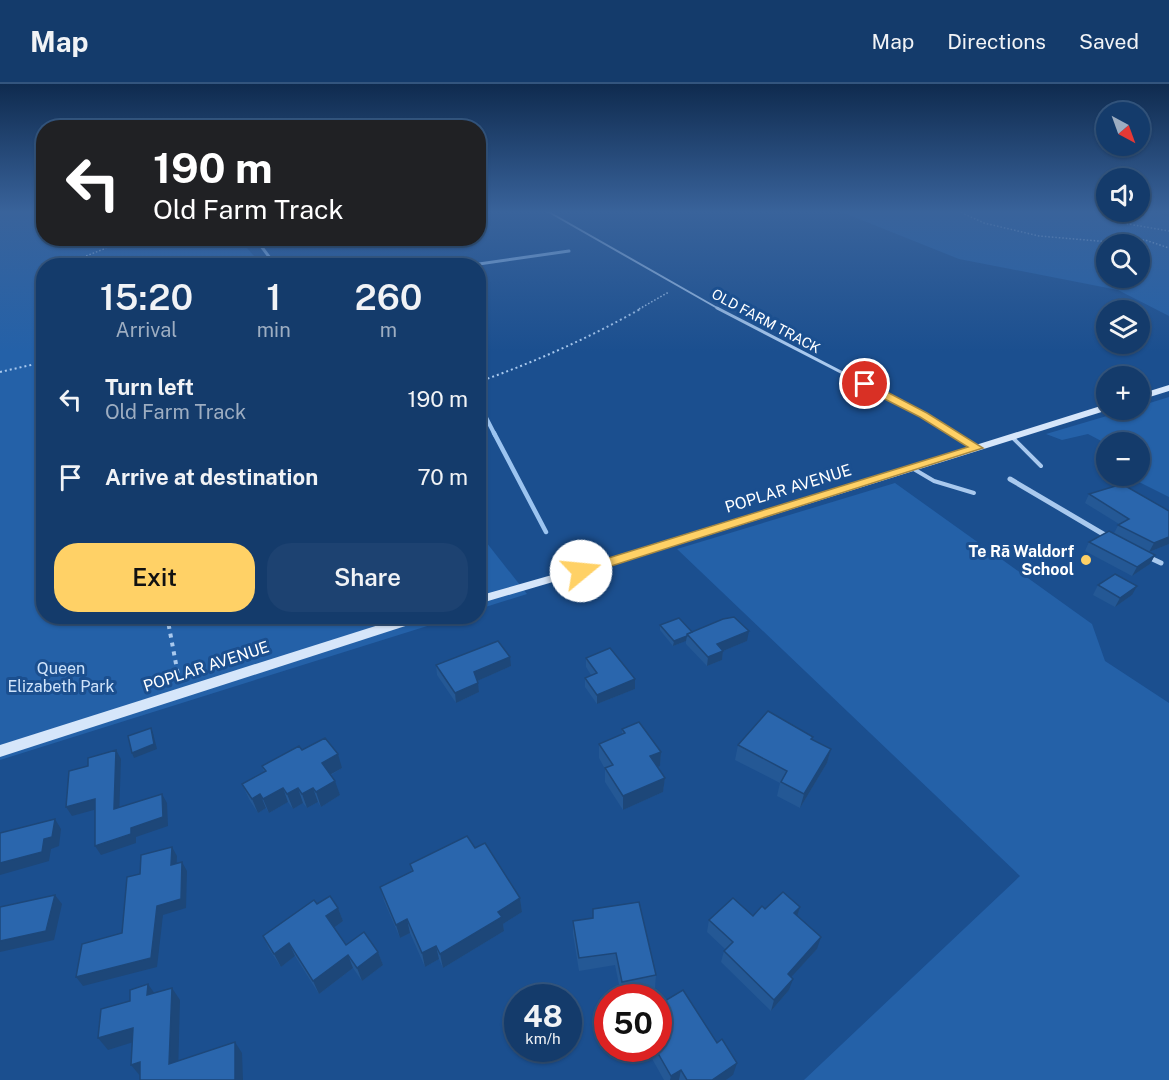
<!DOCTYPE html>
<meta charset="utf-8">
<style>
:root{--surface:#143b6b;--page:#1d4271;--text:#f1f3f6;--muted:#9dadc1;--line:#33557e;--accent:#ffd166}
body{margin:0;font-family:"Public Sans",sans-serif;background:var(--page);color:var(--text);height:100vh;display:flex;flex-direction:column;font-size:22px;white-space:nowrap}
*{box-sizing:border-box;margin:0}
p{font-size:20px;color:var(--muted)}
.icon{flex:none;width:33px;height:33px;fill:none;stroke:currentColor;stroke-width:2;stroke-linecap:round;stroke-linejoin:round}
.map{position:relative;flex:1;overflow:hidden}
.side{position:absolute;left:36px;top:174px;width:450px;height:366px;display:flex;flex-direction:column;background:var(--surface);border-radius:24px;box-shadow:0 2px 4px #0004,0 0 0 2px var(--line)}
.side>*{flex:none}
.guide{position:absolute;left:36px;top:36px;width:450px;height:126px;border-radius:24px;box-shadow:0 2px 4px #0004,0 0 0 2px var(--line);background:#202124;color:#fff;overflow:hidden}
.needle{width:39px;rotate:139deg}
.buttons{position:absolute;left:1096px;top:18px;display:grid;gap:12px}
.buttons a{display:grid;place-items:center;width:54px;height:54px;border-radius:50%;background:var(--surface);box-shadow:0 2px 4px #0004,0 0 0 2px var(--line);font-size:30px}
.speed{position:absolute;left:504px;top:900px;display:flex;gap:12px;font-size:30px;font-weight:700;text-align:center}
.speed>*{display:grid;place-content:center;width:78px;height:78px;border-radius:50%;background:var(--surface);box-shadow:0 2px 4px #0004,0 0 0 2px var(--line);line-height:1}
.speed small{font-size:15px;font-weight:400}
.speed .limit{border:9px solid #d22;background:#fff;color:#111}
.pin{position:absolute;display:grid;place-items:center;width:51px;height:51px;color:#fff;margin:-26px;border:3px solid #fff;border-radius:50%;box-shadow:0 2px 6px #0007}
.me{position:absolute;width:66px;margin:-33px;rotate:73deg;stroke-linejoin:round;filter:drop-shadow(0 0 4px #0008)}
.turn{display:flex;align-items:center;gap:21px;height:126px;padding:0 18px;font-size:27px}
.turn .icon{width:78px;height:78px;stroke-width:2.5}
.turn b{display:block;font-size:42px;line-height:51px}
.eta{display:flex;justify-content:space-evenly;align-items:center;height:102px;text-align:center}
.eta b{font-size:36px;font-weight:600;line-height:42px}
.primary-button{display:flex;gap:12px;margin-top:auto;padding:12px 18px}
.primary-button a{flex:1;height:69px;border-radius:24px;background:var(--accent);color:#111;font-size:24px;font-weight:600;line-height:69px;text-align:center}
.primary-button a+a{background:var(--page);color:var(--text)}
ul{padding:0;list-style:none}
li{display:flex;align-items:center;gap:18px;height:78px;padding:0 18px}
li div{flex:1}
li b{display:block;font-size:22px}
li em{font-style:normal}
header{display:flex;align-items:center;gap:36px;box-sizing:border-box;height:84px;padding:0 30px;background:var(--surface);border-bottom:2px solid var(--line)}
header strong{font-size:28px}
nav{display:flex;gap:33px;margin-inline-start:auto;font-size:21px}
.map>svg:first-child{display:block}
.green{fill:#2461a8;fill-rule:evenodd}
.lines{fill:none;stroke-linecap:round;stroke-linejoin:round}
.stream-far2{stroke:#9cc4f0;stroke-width:3}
.stream-far1{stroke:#9cc4f0;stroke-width:4}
.stream{stroke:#9cc4f0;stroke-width:4.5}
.path-far2{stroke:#a9c9ee;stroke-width:1.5;stroke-dasharray:1.5 2;stroke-linecap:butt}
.path-far1{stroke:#a9c9ee;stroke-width:2;stroke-dasharray:2 3;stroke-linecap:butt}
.path{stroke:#a9c9ee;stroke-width:4;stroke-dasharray:4 5;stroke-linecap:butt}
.lane-far2{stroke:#a9c9ee;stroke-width:2}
.lane-far1{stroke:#a9c9ee;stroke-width:3}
.lane{stroke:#a9c9ee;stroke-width:4}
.street{stroke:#a9c9ee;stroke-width:5}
.secondary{fill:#d6e6fa;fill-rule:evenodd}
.wall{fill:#245895}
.shaded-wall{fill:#1d4779}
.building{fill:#2a66ad;stroke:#1d4779;stroke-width:1.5}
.route{fill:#ffd166;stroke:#a68842;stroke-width:1.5}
.poi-dot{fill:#ffd166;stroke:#1b4f8f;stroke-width:2}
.labels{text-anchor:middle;stroke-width:6;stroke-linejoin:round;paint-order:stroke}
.far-street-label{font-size:14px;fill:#fff;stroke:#1b4f8f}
.street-label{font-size:16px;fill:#fff;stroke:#1b4f8f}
.poi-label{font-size:16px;font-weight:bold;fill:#fff;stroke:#1b4f8f;text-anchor:end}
.park-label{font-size:16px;fill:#cfe3fa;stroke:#1b4f8f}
</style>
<header>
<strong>Map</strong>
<nav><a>Map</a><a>Directions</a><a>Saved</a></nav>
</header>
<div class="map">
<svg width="1169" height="996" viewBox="0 0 1169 996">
<rect width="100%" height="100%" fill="#1b4f8f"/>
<g class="green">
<polygon points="0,127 43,127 44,154 239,155 262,181 44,182 44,532 456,533 0,676"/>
<path d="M839 127H1150L1169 133V232L1118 206 959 175ZM1107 160H1140V194H1107Z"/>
<polygon points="1169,313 1169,413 1127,392 1140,392 1140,358 1107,360 1088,350 1062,356 1046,350 1127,326 1140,326 1140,322"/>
<polygon points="895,399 1092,540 1105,577 1169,619 1169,996 804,996 1020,792 677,465"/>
<polygon points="479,449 527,510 479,525"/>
</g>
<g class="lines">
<g class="stream-far2">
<polyline points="255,154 276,182"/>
<polyline points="465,182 569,167"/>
</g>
<polyline class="stream-far1" points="478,318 495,351"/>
<polyline class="stream" points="494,349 546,448"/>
<g class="path-far2">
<polyline points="958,127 984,139 1039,152 1110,158 1145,156 1169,164"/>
<polyline points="1109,128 1128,140 1169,147"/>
<polyline points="60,182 104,165 119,154"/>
<polyline points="639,225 669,208"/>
</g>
<g class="path-far1">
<polyline points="0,288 44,278"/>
<path d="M478 298C535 278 589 254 642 224"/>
<polyline points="1115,332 1136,326"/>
</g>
<g class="path">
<polyline points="167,532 179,596"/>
<polyline points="434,540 458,532"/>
</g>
<polyline class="lane-far2" points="547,127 719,225"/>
<polyline class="lane-far1" points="717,224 924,331 955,351"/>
<g class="lane">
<polyline points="953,349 977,364"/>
<polyline points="1012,353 1041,382"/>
<polyline points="912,384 934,397 974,409"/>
</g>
<g class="street">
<polyline points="1010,395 1110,454"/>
<polyline points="1146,472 1161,479"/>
</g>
<g class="secondary">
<polygon points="1169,301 1169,307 1140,316 1140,310"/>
<polygon points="1107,320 1108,326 658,467 478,520 478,512 650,463"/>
<polygon points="407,532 429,532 427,535 0,673 0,661"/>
</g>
</g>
<g class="wall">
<polygon points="1089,410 1169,460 1149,468 1155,471 1150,480 1132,492 1085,467 1089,458 1114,449 1119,440 1085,419"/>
<polygon points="1098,501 1132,511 1115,523 1093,511"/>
<polygon points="660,541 692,548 747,557 723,567 722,576 707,582 686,560 686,557 673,562 660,546"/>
<polygon points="586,574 635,605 597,620 585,603 585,594 591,591 586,583"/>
<polygon points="436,581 511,582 477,597 479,608 456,619 437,591"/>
<polygon points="622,645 661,668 660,682 657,683 665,694 663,708 623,726 605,698 605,685 599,674 599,660 622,651"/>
<polygon points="813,656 831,665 827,679 800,724 777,712 780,699 735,676 738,661"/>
<polygon points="302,666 342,684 331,691 340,711 321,723 318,718 307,724 303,719 293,725 288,718 269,729 266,724 258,729 249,715 242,700 264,688 262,682"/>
<polygon points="475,764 520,814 522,828 503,840 504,847 443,884 439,875 425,883 410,849 400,854 384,817 380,803 412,788 410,780"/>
<polygon points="317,820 338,824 343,837 334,844 346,861 378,868 383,881 362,897 353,884 319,910 295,872 281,883 269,865 263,852"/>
<polygon points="765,825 797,832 817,865 791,893 789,906 771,927 721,878 724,867 725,865 707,848 709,836 753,832"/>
<polygon points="573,837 656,891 655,904 621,910 615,881 579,887 573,850"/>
<polygon points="646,964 658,964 733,991 726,996 664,996"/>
</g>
<g class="shaded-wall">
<polygon points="1169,453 1169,460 1149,468 1154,459"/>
<polygon points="1155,471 1150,480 1132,492 1137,483"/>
<polygon points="1137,502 1132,511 1115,523 1120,514"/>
<polygon points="749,547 747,557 723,567 722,576 707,582 708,573 717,560"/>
<polygon points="687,552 686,557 673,562 674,557"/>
<polygon points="510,573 511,582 475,598 474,588"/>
<polygon points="635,595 635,605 597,620 597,611"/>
<polygon points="478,599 479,608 456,619 455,609"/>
<polygon points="151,644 153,649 157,665 134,674 132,669"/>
<polygon points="831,665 827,679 800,724 804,710"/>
<polygon points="116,666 121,675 119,734 114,725"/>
<polygon points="661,668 660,682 649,687 650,672"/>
<polygon points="338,670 342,684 326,693 322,679"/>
<polygon points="665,694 663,708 623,726 623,712"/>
<polygon points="335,697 340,711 321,723 316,708"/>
<polygon points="283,704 288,718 269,729 263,715"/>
<polygon points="298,704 303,719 293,725 287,710"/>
<polygon points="313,704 318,718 307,724 302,710"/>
<polygon points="162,710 167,719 168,742 136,753 136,759 101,771 95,762 131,744"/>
<polygon points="260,710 266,724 258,729 252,715"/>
<polygon points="95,715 101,724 72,732 66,723"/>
<polygon points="55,735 61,745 59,762 51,765 49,777 0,791 0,779 44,755"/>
<polygon points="172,763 177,772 176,790 171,781"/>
<polygon points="182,778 187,787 186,824 163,831 157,883 83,902 76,893 157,822"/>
<polygon points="55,811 62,820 54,856 0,868 0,857"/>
<polygon points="520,814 522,828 503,840 504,847 443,884 440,870 498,828"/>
<polygon points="800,823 796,835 794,829"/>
<polygon points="338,824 343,837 331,846 326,832"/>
<polygon points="407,835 410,849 400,854 396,841"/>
<polygon points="821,853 817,865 784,901 788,890"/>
<polygon points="289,859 295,872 281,883 274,870"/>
<polygon points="436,862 439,875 425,883 422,869"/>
<polygon points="378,868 383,881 362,897 357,884"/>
<polygon points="348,871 353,884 319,910 313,897"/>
<polygon points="793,895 789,906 771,927 774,916"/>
<polygon points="148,900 157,913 147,911"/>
<polygon points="172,904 180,916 178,991 169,980"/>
<polygon points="133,944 143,955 108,966 98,954"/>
<polygon points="235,958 242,969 243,996 235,996"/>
<polygon points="140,978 141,993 131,981"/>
<polygon points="737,979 733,991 726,996 712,996"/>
<polygon points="681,986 679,996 670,996 671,992"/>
</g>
<g class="building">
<polygon points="1122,400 1169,427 1169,453 1154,459 1118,441 1129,435 1089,410"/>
<polygon points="1109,447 1155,471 1137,483 1089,458"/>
<polygon points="1115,490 1137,502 1120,514 1098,501"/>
<polygon points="734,533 749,547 717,560 723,567 708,573 687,550 723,535"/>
<polygon points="679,534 692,548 687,550 687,552 674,557 660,541"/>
<polygon points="498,557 510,573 474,588 478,599 455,609 436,581"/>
<polygon points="610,564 635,595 597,611 585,594 597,589 586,574"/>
<polygon points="768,627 813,653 811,655 831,665 804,710 781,698 787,687 738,661"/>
<polygon points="639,638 661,668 650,672 665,694 623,712 605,684 613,681 599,660 625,649 622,645"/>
<polygon points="151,644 154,660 132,669 128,652"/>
<polygon points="325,654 338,670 322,679 335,697 316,708 313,704 302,710 298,704 287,710 283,704 263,715 260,710 252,715 242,700 266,687 262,682 299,662 302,666"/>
<polygon points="116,666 114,725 162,710 163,733 131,744 131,750 95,762 95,715 66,723 69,687 88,682 88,674"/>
<polygon points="55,735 52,753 44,755 42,768 0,779 0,749"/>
<polygon points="467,752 475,764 485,759 520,814 498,828 502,833 440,870 436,862 422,869 407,835 396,841 380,803 413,787 410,780"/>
<polygon points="172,763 171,781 182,778 181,815 157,822 151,874 76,893 82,860 122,849 127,793 140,790 141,771"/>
<polygon points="783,808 800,823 794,829 821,853 788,890 793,895 774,916 724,867 733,858 709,836 733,814 753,832 762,822 765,825"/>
<polygon points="55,811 46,847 0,857 0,823"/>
<polygon points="330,812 338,824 326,832 346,861 364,848 378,868 357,884 348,871 313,897 289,859 274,870 263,852 314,816 317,820"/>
<polygon points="639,818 656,891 622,898 616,869 579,874 573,837 593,834 593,825"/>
<polygon points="148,900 147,911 172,904 169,980 235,958 235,996 140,996 140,978 131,981 133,944 98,954 101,925 130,917 130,906"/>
<polygon points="683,906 717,959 722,955 737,979 712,996 687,996 681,986 671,992 655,964 658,964 658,921"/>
</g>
<linearGradient id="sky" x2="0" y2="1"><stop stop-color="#0f2b4f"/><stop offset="0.48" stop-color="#39639b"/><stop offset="1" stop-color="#39639b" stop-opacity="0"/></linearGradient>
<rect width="1169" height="267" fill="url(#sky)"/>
<polygon class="route" points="861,298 868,298 927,329 983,364 586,490 576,490 576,484 968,363 920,333 861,303"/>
<circle class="poi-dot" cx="1086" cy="476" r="6"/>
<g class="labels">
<g class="far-street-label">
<text transform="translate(766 237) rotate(28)" y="5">OLD FARM TRACK</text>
</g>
<g class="street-label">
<text transform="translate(788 404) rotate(-17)" y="6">POPLAR AVENUE</text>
<text transform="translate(206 582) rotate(-18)" y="6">POPLAR AVENUE</text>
</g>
<g class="poi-label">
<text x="1074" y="473">Te Rā Waldorf<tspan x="1074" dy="18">School</tspan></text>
</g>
<g class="park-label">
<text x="61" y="590">Queen<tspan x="61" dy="18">Elizabeth Park</tspan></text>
</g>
</g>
</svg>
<div class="buttons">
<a><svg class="needle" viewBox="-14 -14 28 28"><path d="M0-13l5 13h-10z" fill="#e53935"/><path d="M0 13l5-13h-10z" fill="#9dadc1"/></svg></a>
<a><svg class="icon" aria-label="sound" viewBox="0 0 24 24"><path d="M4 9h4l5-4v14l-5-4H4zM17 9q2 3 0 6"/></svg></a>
<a><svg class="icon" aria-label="search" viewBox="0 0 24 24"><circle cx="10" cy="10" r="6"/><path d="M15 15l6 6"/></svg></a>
<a><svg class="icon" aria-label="layers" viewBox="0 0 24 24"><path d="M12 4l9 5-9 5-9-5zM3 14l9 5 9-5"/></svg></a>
<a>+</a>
<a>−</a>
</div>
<div class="speed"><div>48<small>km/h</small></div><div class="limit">50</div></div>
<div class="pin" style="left:865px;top:300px;background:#d93025"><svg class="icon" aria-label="arrive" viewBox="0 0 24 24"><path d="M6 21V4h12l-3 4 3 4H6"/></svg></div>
<svg class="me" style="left:581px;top:487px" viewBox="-20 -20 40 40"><circle r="19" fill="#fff"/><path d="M0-13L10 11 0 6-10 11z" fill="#ffd166"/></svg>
<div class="guide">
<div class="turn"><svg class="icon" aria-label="left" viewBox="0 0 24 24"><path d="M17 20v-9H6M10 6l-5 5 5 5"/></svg><div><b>190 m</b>Old Farm Track</div></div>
</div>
<section class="side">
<div class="eta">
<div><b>15:20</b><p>Arrival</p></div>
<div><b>1</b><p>min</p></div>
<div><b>260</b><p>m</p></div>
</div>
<ul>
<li><svg class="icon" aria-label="left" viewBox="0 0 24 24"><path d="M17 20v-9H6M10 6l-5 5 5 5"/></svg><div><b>Turn left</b><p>Old Farm Track</p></div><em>190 m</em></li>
<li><svg class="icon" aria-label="arrive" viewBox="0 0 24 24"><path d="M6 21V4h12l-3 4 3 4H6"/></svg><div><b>Arrive at destination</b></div><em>70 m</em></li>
</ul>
<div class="primary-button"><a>Exit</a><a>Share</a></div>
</section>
</div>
